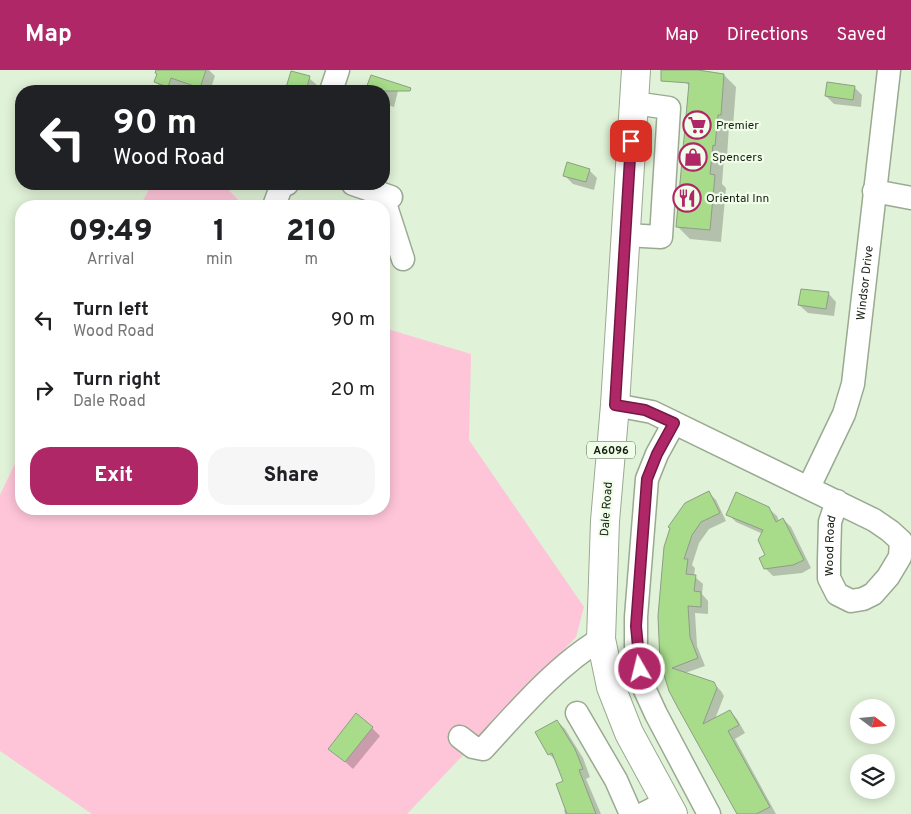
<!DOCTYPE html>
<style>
:root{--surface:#fff;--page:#f6f6f6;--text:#202124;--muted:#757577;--accent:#b02767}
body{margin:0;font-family:Overpass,sans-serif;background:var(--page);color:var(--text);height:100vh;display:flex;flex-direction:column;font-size:19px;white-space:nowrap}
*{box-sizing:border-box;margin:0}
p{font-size:16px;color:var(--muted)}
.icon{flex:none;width:28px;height:28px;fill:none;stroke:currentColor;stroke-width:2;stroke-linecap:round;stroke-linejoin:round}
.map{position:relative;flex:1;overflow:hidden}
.panel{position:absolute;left:15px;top:130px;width:375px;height:315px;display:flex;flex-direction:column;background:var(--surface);border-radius:20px;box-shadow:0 2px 12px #0003}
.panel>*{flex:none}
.guide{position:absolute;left:15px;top:15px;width:375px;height:105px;border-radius:20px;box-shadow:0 2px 12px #0003;background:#202124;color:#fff;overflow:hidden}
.needle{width:32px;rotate:106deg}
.fabs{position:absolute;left:850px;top:629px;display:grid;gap:10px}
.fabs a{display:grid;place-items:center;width:45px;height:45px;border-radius:50%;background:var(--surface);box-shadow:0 2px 12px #0003;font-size:25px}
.pin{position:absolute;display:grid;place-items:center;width:42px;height:42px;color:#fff;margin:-21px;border-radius:10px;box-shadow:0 2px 8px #0006}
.me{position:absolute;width:55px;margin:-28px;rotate:352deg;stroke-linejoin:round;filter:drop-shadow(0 0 4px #0008)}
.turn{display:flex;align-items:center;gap:18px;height:105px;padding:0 15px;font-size:22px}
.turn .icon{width:65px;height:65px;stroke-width:2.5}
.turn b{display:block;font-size:35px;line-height:42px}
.eta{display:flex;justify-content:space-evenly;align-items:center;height:85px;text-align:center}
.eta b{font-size:30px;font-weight:800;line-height:35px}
.cta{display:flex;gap:10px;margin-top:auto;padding:10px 15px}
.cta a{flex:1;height:58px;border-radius:20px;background:var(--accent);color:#fff;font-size:20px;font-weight:800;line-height:58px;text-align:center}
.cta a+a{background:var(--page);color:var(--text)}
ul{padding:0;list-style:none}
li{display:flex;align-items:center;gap:15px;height:70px;padding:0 15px}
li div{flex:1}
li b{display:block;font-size:19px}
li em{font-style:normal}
header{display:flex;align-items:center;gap:30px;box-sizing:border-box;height:70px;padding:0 25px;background:var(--accent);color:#fff}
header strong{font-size:24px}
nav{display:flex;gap:28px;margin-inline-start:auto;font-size:18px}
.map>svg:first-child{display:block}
.green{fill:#fec5d8}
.shadow{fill:#0003}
.building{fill:#a8dc8b;stroke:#8d9e85}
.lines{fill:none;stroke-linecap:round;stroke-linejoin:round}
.minor-casing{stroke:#9aaa91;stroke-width:25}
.major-casing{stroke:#9aaa91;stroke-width:30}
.minor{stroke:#fff;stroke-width:22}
.major{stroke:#fff;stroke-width:28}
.route-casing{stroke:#721943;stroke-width:12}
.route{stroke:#b02767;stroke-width:9}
.labels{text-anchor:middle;stroke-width:4.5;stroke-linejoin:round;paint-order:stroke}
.shield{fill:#f0fee9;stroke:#596154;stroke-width:1}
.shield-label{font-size:11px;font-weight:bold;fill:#181e14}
.poi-label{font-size:12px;fill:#181e14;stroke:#f0fee9;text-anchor:start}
.street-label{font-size:12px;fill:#181e14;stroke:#f0fee9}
</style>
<header>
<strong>Map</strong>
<nav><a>Map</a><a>Directions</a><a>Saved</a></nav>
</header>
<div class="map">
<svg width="911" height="744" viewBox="0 0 911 744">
<rect width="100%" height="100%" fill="#e0f2d7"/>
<g class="green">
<polygon points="152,114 223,114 244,136 140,136"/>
<polygon points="384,258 471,284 469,370 584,537 576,567 407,744 92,744 0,681 0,425 21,381 21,439 384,439"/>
</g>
<g class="shadow">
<polygon points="159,0 209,0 215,6 210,21 197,21 179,16 177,21 166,21 155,12"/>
<polygon points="292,2 309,8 318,16 316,21 286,21"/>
<polygon points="724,5 736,17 733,56 729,56 727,87 724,87 722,114 726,118 721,172 690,169 678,157 690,16 686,13"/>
<polygon points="371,7 398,21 394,37 384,34 384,21 367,21"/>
<polygon points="854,17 862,25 861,37 834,34 826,26"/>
<polygon points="589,100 597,108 594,120 573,114 565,106"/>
<polygon points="828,223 836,232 834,246 808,243 799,235"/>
<polygon points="709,423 716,430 726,451 709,459 699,473 692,495 695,498 694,506 703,514 702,524 708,531 708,544 695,543 697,576 705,596 685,603 713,613 721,621 724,626 715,649 730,641 737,649 745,663 735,669 776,744 738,744 670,620 659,546"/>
<polygon points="768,438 777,446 779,451 783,449 791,457 811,498 802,503 773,506 765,498 766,485 763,464 736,452 728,444"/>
<polygon points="557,651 565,659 583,688 590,707 586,709 601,744 565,744 564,740 567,739 565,712 556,691 549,684"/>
<polygon points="372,658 380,666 353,699 330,678"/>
</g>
<g class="building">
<polygon points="156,0 206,0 200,18 171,8 168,17 154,12 157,4 155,3"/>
<polygon points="661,0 698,0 724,4 721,45 718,45 715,76 713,75 710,104 715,105 710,160 676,157 689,13 661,11"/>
<polygon points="291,1 310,6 306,21 285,21"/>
<polygon points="371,5 411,18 410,21 365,21"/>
<polygon points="827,12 855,16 853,30 825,26"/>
<polygon points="567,92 590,99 586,112 563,106"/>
<polygon points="801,219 829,222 826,239 798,235"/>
<polygon points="709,421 720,443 701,452 692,465 684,489 688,489 686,504 696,505 694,521 701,522 701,537 688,536 690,567 698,588 672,598 714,612 717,618 703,654 730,640 739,655 728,661 770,737 756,744 737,744 678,638 669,621 660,592 658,546 664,477 670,458 668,457 685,433"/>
<polygon points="736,422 769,437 776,452 783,448 804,490 793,495 764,499 759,488 765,485 758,470 763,460 726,445"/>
<polygon points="356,643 373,657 345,692 328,679"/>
<polygon points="557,650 575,679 583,699 579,700 596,744 567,744 556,714 563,711 552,683 548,685 535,662"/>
</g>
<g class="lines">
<g class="minor-casing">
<g id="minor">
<polyline points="331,21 338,0"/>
<polyline points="353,114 391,127"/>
<polyline points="874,121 911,128"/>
<polyline points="382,124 403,189"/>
<polyline points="274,136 281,117 287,114"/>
<polyline points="625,165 661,167 669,38 634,33"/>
<path id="s1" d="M615 335 652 342 874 450 890 461 901 471 900 487 888 507 873 524 863 529 851 531 837 524 829 508V490L830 452 837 431"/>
<polyline points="674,353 657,384 647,409 636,547 636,576 644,618 656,644 709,744"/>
<path id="s2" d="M809 417 844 344 853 314 889 0"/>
<polyline points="577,643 616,710 631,744"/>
<path d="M460 667 473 677 483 679C517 642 557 595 601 569"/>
<polyline points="643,744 666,732"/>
</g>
</g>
<g class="major-casing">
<polyline id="major" points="636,0 615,335 605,451 601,569 611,617 629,663 673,744"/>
</g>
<use href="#minor" class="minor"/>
<use href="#major" class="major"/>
</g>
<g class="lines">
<g class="route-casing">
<polyline id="route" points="631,71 615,335 645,340 674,353 657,384 647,409 636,556 640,599"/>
</g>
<use href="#route" class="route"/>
</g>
<defs>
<g id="supermarket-ring" transform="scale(1.4375)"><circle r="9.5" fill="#f0fee9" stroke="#b02767" stroke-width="1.5"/><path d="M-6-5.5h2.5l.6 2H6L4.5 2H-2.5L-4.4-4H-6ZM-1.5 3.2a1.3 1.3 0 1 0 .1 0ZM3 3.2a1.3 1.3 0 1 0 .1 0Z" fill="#b02767"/></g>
<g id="shop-ring" transform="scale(1.4375)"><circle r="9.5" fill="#f0fee9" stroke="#b02767" stroke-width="1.5"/><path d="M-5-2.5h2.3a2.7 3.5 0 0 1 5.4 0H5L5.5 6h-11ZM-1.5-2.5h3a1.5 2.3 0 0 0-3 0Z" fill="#b02767"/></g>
<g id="restaurant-ring" transform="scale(1.4375)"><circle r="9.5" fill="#f0fee9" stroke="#b02767" stroke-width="1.5"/><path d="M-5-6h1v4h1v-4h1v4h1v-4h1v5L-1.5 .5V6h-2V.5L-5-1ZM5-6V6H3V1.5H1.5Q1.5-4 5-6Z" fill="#b02767"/></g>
</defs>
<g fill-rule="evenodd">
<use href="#supermarket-ring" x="697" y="55"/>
<use href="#shop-ring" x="693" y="87"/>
<use href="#restaurant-ring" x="687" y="128"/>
</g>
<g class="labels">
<rect class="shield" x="587" y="371.5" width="48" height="17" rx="4"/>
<g class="shield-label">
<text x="611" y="384">A6096</text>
</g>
<g class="poi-label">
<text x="716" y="59">Premier</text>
<text x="712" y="91">Spencers</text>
<text x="706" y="132">Oriental Inn</text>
</g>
<g class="street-label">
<text dy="4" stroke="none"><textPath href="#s2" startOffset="214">Windsor Drive</textPath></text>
<text transform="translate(606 439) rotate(-86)" y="4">Dale Road</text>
<text dy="4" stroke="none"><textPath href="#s1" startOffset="470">Wood Road</textPath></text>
</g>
</g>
</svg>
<div class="fabs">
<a><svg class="needle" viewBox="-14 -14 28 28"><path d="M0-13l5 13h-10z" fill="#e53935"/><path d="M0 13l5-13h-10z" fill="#757577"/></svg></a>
<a><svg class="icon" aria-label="layers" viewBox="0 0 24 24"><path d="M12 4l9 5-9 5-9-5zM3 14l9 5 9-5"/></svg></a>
</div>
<div class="pin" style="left:631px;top:71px;background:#d93025"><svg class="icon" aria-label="arrive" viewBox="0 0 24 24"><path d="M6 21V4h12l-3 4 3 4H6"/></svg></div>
<svg class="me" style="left:640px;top:599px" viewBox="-20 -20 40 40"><circle r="17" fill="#b02767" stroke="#fff" stroke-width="3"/><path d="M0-11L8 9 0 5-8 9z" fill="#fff"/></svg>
<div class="guide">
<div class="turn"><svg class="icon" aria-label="left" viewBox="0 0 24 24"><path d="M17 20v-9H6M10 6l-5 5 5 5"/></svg><div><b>90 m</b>Wood Road</div></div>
</div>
<section class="panel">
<div class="eta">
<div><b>09:49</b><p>Arrival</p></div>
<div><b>1</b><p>min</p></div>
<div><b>210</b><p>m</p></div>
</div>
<ul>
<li><svg class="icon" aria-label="left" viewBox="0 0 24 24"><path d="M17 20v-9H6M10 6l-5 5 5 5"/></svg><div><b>Turn left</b><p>Wood Road</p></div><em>90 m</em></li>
<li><svg class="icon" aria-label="right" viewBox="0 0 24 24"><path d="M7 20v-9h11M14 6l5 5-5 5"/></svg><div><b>Turn right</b><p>Dale Road</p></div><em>20 m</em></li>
</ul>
<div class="cta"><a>Exit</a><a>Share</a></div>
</section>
</div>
